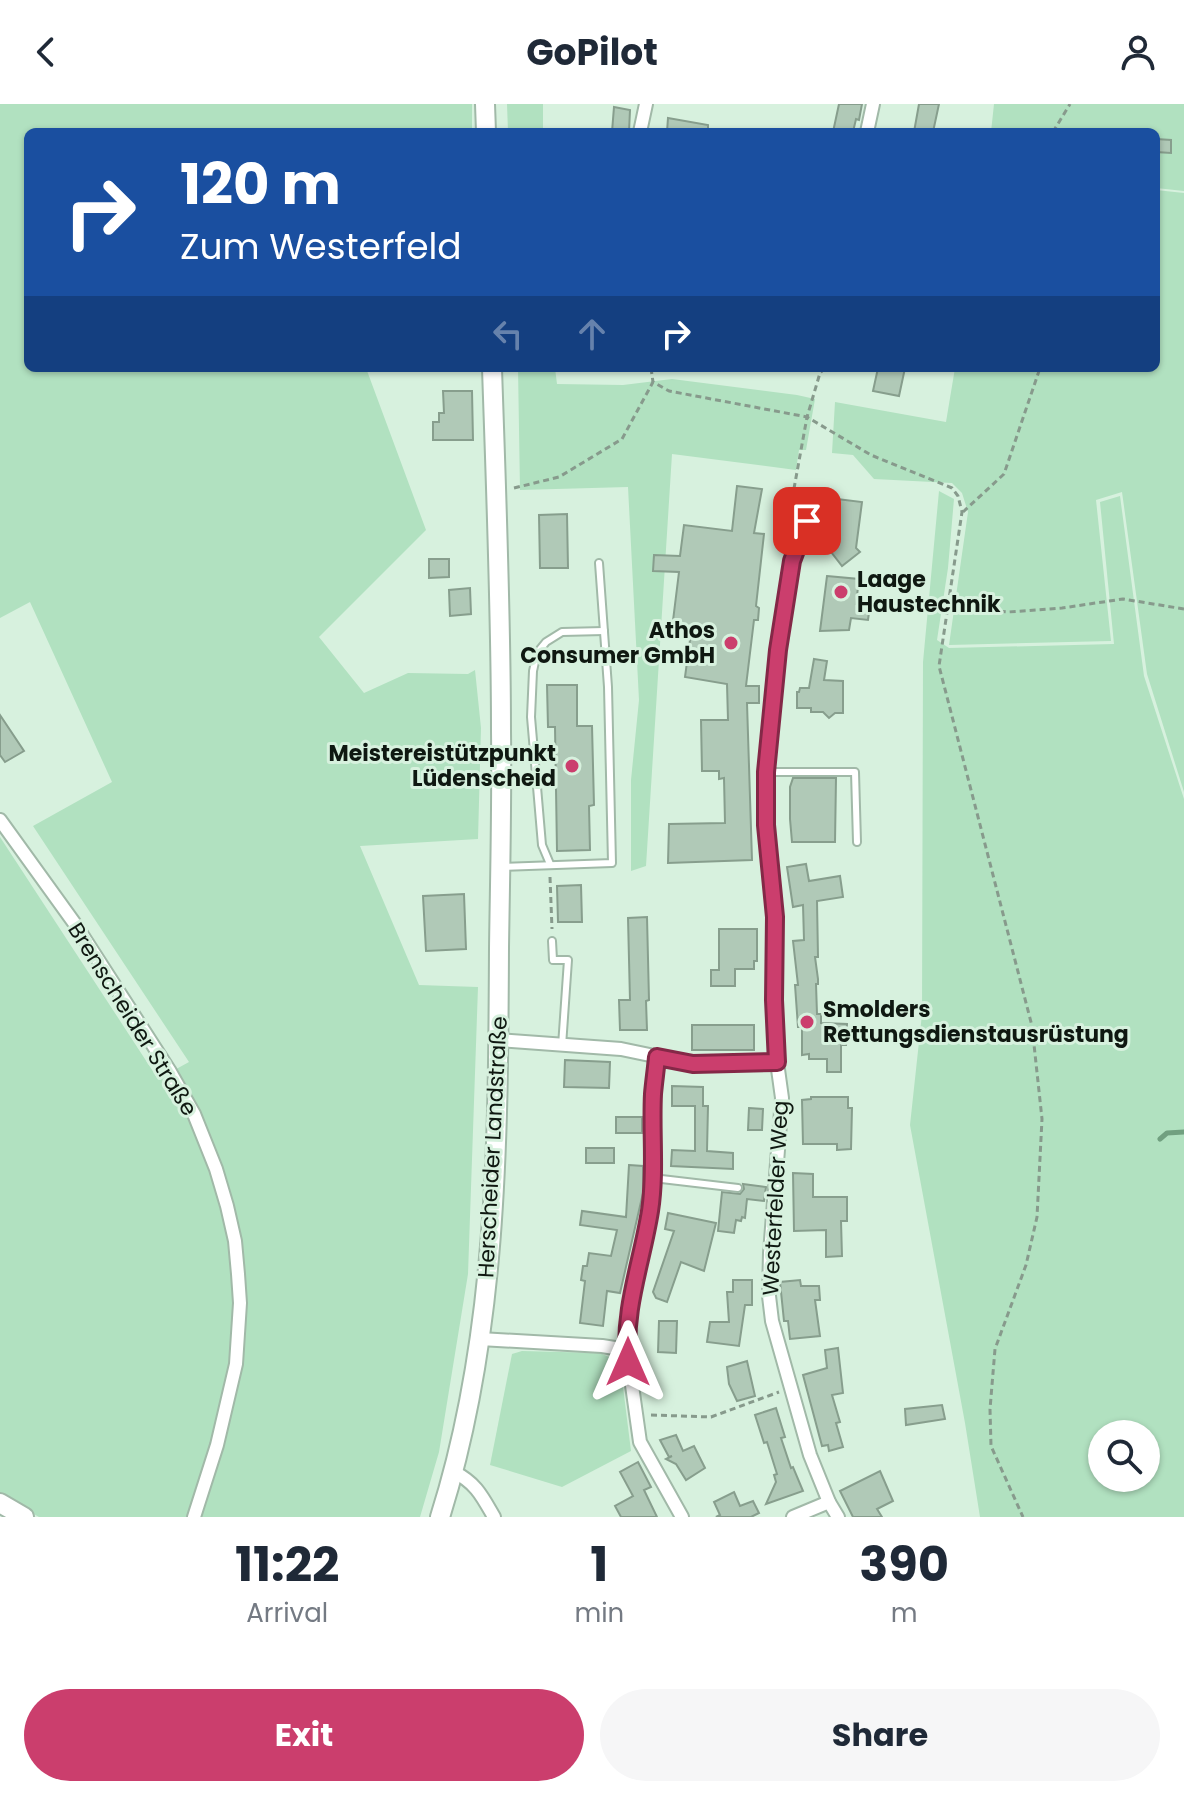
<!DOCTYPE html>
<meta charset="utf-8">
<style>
:root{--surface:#fff;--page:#f6f6f7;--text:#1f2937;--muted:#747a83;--accent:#cb3e6d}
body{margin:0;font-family:Poppins,sans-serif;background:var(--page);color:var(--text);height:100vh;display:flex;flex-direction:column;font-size:30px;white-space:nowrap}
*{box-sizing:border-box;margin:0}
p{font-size:26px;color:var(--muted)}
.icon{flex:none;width:44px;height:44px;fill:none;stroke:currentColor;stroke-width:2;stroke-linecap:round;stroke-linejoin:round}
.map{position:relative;height:1413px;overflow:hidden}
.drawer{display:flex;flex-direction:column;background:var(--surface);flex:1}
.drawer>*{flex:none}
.banner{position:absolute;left:24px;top:24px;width:1136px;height:244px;border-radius:12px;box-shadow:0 2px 6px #0004;background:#1a4fa0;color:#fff;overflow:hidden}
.fabs{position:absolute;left:1088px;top:1316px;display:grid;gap:16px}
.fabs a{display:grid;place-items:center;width:72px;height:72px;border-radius:50%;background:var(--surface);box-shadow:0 2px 6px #0004;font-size:40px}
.pin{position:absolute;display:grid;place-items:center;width:68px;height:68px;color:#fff;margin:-34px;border-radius:16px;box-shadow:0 4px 12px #0006}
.me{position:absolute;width:88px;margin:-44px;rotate:0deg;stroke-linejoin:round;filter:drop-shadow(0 0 6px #0008)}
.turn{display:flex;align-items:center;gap:28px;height:168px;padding:0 24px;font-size:36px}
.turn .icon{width:104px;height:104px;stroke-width:2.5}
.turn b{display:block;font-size:56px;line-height:68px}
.lanes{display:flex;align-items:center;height:76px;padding:0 24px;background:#0003;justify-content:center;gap:40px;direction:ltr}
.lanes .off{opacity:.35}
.eta{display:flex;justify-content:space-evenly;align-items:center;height:136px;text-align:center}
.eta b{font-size:48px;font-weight:700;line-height:56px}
.cta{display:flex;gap:16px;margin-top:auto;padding:16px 24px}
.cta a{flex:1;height:92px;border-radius:48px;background:var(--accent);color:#fff;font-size:32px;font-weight:700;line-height:92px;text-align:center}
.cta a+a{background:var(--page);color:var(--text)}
header{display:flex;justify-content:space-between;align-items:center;height:104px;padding:0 24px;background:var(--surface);font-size:36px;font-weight:700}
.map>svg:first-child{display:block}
.green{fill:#b1e1c0;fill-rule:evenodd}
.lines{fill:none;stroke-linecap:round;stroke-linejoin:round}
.stream{stroke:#71a080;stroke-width:5}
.building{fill:#b0c9b7;stroke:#879e8d;stroke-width:2}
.lane-casing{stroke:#a1b9a8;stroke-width:10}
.street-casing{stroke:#a1b9a8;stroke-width:16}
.secondary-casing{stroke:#a1b9a8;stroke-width:22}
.path{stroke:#879a8c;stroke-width:3;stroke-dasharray:6 4;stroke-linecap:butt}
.lane{stroke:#fff;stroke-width:6}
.street{stroke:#fff;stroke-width:12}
.secondary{stroke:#fff;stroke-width:18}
.route-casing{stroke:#842847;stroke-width:20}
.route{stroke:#cb3e6d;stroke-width:14}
.poi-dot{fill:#cb3e6d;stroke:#d7f1de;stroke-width:3}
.labels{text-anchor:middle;stroke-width:6;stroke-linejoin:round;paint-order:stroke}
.poi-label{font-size:22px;font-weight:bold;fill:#0f1811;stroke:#d7f1de;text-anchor:start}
.street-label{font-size:22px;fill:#0f1811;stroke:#d7f1de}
</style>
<header><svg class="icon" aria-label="back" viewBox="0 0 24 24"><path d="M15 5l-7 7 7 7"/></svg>GoPilot<svg class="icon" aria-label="person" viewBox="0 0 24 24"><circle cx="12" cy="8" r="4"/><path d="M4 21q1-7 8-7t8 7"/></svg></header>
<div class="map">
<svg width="1184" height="1413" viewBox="0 0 1184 1413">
<rect width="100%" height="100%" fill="#d7f1de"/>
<g class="green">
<polygon points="0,0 472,0 472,28 28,28 28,264 366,264 426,426 319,533 364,589 408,569 468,570 475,566 481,624 478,735 360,742 419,881 478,883 468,1170 439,1348 420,1413 39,1413 0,1390 0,733 158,975 189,958 33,722 112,678 30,498 0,514"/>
<polygon points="507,0 543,0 543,28 508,28"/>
<polygon points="994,0 1184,0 1184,87 1156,84 1156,28 991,28"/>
<polygon points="1156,86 1184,89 1184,688 1147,570 1122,388 1096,396 1111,537 949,541 968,408 962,389 952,379 874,375 853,351 832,349 835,298 946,318 955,264 1156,264"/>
<polygon points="518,264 555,264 557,280 623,281 672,275 797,291 815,295 806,346 799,346 796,366 672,350 646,762 631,767 631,676 639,596 628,383 520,386"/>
<path d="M939 387 954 395 948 464 937 536 949 544 1114 540 1100 398 1120 392 1144 572 1184 695V1413H980L965 1319 910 1021 922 910 923 558ZM1102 1330H1146V1374H1102Z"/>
<polygon points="522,1247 600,1249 616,1256 621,1267 631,1347 562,1383 490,1361 512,1250"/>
</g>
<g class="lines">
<polyline class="stream" points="1160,1035 1167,1029 1184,1028"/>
</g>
<g class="building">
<polygon points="839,0 862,0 859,16 856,15 853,28 833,28"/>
<polygon points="919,0 939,0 933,28 914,28"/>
<polygon points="614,3 630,6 629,28 612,28"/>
<polygon points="668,14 708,21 708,28 667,28"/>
<polygon points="1156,35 1171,36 1171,49 1156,48"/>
<polygon points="878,264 905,264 899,292 873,287"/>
<polygon points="443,287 472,287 473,336 433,336 433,318 439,318 439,309 444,309"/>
<polygon points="737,382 762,385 754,429 764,430 756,502 759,504 758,516 754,516 746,582 759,582 759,599 747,599 752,756 668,759 669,720 725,719 724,674 719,675 719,667 702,667 701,616 728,616 727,580 685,573 690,536 671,533 679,468 653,467 654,451 680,452 684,421 732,427"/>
<polygon points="837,395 862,398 856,444 860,448 842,462 828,444"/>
<polygon points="567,410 568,464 540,464 539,411"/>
<polygon points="429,455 449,455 449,473 429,474"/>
<polygon points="827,472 859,475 856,500 870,501 868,516 851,514 849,526 820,527"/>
<polygon points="470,484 471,510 450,512 449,486"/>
<polygon points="814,555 827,557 824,576 843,577 843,609 835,609 829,614 823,608 811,608 811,604 797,604 797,588 799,588 800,584 809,584"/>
<polygon points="547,581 577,581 577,622 592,622 594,701 589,702 590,746 557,747 555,623 548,623"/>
<polygon points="0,611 24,647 5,658 0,651"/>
<polygon points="793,674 836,674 835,738 792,738 790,715 790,683"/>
<polygon points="806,760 809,777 840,772 843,793 817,797 818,853 815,853 818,875 818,880 816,880 817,910 821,910 821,919 847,920 846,941 841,941 841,968 827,968 827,955 809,955 809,950 802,951 802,923 798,923 795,881 798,881 793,837 804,836 803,801 793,803 787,763"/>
<polygon points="581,781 582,818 558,818 557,782"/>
<polygon points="464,790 466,845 426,847 423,792"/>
<polygon points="647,813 649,896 646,897 647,926 620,926 619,896 630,896 628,814"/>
<polygon points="719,825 757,825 757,857 754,857 754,865 735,865 735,882 711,882 711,866 719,866"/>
<rect x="692" y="921" width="62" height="25"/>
<polygon points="565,956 610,958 609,984 564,983"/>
<polygon points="672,982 703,983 703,1002 708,1002 707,1047 733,1049 733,1065 671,1062 672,1046 695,1047 695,1002 672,1002"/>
<polygon points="811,993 848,993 848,1004 852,1004 851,1045 837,1046 837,1040 803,1040 802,996 811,995"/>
<polygon points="749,1004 763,1005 762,1026 748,1026"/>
<rect x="616" y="1013" width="26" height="16"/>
<rect x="586" y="1044" width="28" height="15"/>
<polygon points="629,1061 643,1062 643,1089 620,1189 607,1187 603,1222 580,1219 585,1177 581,1176 583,1162 587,1162 589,1149 611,1152 617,1126 580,1121 582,1107 626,1113"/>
<polygon points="793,1069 813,1070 813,1093 847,1093 847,1117 841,1117 842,1152 826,1153 826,1126 794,1127"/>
<polygon points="743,1080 766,1083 764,1097 747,1095 745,1114 742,1113 741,1117 736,1116 734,1129 718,1127 722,1088 740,1090 744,1085"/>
<polygon points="668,1109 716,1119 704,1167 681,1158 667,1198 656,1194 653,1188 674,1127 665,1125"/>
<polygon points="733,1176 752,1176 752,1201 745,1201 739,1242 707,1238 710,1218 729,1218 727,1188 733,1188"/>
<polygon points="800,1176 801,1182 819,1182 820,1196 815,1196 820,1232 790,1235 788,1217 784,1217 780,1178"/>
<polygon points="659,1217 677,1217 676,1249 658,1248"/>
<polygon points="838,1244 843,1289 832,1291 840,1318 836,1319 843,1343 829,1347 828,1341 822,1342 803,1271 827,1264 825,1246"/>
<polygon points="747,1257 755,1292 737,1297 729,1280 727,1263"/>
<polygon points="942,1301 945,1315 906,1321 905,1305"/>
<polygon points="776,1304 785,1333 781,1334 791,1364 793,1363 803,1387 766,1400 776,1378 774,1371 777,1370 767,1338 764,1339 755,1311"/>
<polygon points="676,1331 683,1347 694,1342 705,1364 686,1376 676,1360 666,1355 672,1352 669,1353 660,1336"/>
<polygon points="638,1358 651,1383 644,1386 657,1413 621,1413 615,1402 633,1392 620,1368"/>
<polygon points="880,1367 893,1397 877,1405 882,1413 853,1413 840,1387"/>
<polygon points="734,1388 740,1402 753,1397 759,1409 751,1413 716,1413 720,1411 714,1398"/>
</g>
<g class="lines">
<g class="lane-casing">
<g id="lane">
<polyline points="766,668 855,668 857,738"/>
<polyline points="550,760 542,741 531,613 533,567 537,549 546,538 562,528 604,527"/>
<polyline points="503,763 612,759 608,583 599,459"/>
<polyline points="552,837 553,856 568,856 562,942"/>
<polyline points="653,1074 738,1084"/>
</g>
</g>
<g class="street-casing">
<g id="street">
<polyline points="640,28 646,0"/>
<polyline points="867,28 873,0"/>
<polyline points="807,417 792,457 778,546 766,668 766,721 775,813 774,896 777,958 782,994 770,1149 769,1192 772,1217 810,1351 829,1398 838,1413"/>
<polyline points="0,716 75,820 169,966 194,1010 216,1065 227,1102 235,1137 238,1170 240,1199 236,1260 217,1341 194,1413"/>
<polyline points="499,936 621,945 693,960 777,958"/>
<polyline points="657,953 653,990 652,1090 642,1151 633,1180 626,1229 627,1246 640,1338 682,1413"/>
<polyline points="480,1235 602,1242 627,1246"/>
<path d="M454 1368C476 1379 482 1392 494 1413"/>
<polyline points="793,1413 829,1398"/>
</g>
</g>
<g class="secondary-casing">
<g id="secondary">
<polyline points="485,0 486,28"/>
<polyline points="0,1399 24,1413"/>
<path d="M440 1413C498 1230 498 1034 499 844 500 772 502 699 501 627 501 506 496 385 492 264"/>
</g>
</g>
<g class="path">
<polyline points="1053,28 1070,0"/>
<polyline points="651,264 653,278"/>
<polyline points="514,384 559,373 622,335 653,278 669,287 807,313 871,351 952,384 958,392 962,408 939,562 1032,922 1042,1015 1037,1113 1026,1161 995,1245 990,1305 991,1342 1023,1413"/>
<polyline points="800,403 793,390 807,313 820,269 825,264"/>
<polyline points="963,408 1004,370 1040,264"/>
<polyline points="950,502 1008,508 1062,504 1123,495 1184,505"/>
<polyline points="550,773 552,825"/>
<polyline points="651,1311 711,1313 779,1288"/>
</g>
<use href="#lane" class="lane"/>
<use href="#street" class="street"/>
<use href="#secondary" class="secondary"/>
</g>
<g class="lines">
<g class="route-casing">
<path id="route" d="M628 1258C623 1205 642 1158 650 1107 656 1068 651 1029 653 990 654 978 656 965 657 953L693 960 777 958 774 896 775 813 766 721V668L778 546 792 457 807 417"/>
</g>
<use href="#route" class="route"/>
</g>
<g class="poi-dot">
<circle cx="841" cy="488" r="8"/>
<circle cx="731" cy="539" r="8"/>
<circle cx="572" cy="662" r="8"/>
<circle cx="807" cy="918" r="8"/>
</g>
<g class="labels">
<g class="poi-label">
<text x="857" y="483">Laage<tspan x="857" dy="25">Haustechnik</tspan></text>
<text x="715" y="534" text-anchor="end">Athos<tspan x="715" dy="25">Consumer GmbH</tspan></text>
<text x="556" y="657" text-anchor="end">Meistereistützpunkt<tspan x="556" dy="25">Lüdenscheid</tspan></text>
<text x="823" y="913">Smolders<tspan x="823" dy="25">Rettungsdienstausrüstung</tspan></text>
</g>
<g class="street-label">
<text transform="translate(133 915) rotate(58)" y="8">Brenscheider Straße</text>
<text transform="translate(492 1043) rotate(-87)" y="8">Herscheider Landstraße</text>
<text transform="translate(775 1094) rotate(-87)" y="8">Westerfelder Weg</text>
</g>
</g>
</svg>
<div class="fabs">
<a><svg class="icon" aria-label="search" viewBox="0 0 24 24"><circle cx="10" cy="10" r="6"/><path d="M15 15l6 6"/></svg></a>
</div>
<div class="pin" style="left:807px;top:417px;background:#d93025"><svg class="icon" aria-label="arrive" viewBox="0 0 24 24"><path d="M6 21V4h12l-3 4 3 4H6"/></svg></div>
<svg class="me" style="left:628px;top:1258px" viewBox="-20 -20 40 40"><path d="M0-17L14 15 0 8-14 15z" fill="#cb3e6d" stroke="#fff" stroke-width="4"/></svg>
<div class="banner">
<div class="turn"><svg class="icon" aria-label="right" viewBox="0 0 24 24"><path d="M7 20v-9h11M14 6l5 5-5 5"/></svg><div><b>120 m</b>Zum Westerfeld</div></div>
<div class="lanes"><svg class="icon off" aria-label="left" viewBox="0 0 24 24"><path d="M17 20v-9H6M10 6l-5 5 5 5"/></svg><svg class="icon off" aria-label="ahead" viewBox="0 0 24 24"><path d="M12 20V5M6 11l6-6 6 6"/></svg><svg class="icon" aria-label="right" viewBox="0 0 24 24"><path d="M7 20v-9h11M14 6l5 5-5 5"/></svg></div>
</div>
</div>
<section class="drawer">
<div class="eta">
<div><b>11:22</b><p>Arrival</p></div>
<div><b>1</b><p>min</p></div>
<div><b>390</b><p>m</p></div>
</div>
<div class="cta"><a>Exit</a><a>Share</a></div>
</section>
